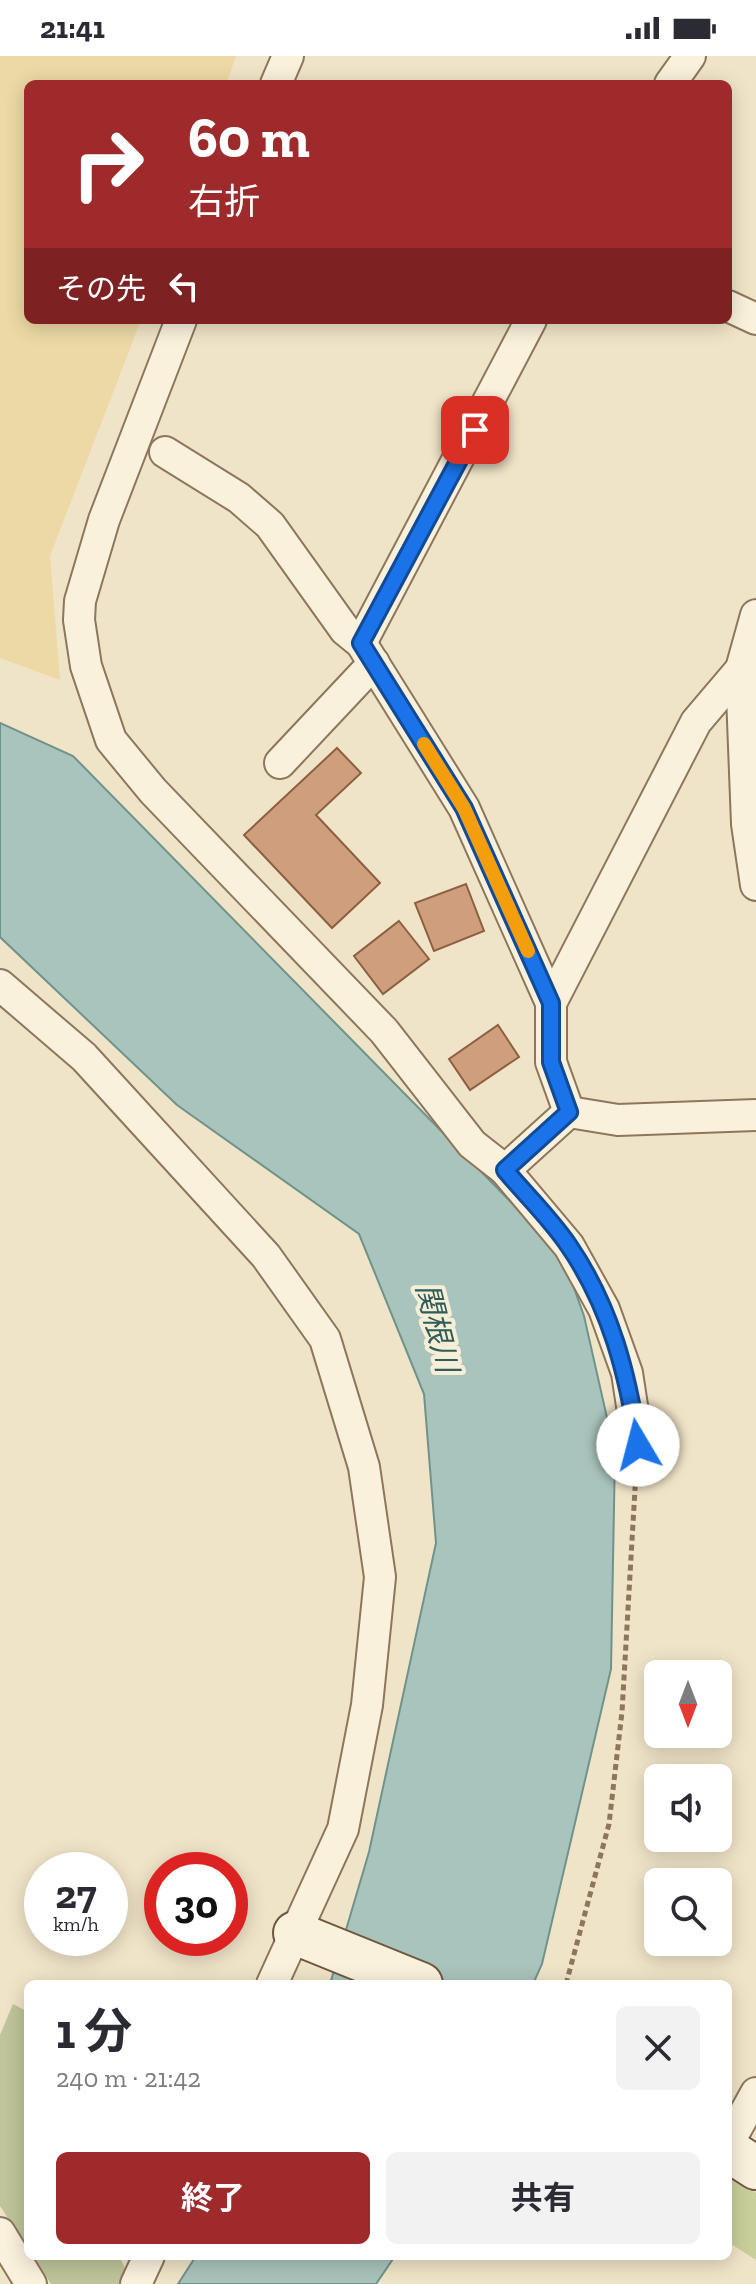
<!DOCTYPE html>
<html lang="ja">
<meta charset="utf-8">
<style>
:root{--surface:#fff;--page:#f2f2f3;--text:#2b2b33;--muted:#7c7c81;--accent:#9e2a2b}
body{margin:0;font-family:"Zilla Slab","Noto Sans JP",serif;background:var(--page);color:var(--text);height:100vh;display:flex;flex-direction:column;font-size:30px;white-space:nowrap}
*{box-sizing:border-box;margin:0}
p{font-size:26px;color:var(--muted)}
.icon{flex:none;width:44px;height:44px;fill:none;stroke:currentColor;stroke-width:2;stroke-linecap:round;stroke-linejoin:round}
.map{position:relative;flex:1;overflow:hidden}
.sheet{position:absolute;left:24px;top:1924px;width:708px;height:280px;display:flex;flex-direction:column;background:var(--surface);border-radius:12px;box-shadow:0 4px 20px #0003}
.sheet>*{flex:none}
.top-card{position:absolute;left:24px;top:24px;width:708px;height:244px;border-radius:12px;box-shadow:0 4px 20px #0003;background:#9e2a2b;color:#fff;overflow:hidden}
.needle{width:52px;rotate:180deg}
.fabs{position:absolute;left:644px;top:1604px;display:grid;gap:16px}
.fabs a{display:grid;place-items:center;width:88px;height:88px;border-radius:12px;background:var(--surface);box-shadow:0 4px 20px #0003;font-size:40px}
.speed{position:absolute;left:24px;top:1796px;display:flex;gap:16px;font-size:40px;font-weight:700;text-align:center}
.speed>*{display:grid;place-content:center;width:104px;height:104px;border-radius:50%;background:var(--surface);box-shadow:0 4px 20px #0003;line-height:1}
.speed small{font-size:20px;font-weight:400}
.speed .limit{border:12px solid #d22;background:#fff;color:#111}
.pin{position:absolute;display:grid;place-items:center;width:68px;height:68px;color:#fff;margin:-34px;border-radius:16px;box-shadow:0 4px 12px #0006}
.me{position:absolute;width:88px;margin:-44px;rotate:352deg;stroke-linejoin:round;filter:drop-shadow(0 0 6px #0008)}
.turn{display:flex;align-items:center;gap:28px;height:168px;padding:0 32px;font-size:36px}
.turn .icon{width:104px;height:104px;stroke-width:2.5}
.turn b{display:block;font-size:56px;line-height:68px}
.then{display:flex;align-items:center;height:76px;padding:0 32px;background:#0003;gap:16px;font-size:30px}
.round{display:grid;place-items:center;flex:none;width:84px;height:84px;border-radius:12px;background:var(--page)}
.overview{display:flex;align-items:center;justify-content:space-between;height:136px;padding:0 32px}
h1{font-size:48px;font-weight:700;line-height:60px}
.primary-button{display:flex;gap:16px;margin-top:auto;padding:16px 32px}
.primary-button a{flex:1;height:92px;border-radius:12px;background:var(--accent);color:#fff;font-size:32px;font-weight:700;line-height:92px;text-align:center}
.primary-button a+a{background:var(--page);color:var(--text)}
.status{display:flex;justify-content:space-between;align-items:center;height:56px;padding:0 40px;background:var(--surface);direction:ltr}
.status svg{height:22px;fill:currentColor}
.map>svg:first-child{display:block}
.green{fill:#c9cf9b}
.sand{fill:#ecd9a5}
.cemetery{fill:#bfc49a}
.water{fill:#a9c4bc;stroke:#6f938a;stroke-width:2}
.building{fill:#cf9f7d;stroke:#8d5f41;stroke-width:2}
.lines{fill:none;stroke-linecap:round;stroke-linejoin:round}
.street-casing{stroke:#8d765c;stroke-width:34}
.secondary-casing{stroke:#6f573f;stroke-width:46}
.path{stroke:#8d765c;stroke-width:5;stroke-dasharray:6 4;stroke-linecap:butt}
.street{stroke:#faf1dc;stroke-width:30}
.secondary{stroke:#faf1dc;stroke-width:42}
.route-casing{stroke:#114b97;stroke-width:20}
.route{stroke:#1a73e8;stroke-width:14}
.slow{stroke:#f59e0b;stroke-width:14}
.labels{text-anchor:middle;stroke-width:8;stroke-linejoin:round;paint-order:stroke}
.water-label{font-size:30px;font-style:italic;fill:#2f5d5a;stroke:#f7eed8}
</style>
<div class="status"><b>21:41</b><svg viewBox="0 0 49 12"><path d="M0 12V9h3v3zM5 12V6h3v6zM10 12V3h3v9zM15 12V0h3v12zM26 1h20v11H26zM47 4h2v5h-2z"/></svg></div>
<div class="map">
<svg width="756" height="2228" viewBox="0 0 756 2228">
<rect width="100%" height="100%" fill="#f0e4c8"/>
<polygon class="green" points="728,2118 756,2137 756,2204 728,2186"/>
<polygon class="sand" points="0,0 236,0 226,28 28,28 28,264 141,264 50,500 60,624 0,602"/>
<g class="cemetery">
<polygon points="13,1948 28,1956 28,2193 0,2150 0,1979"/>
<polygon points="33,2200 119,2200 128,2218 120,2228 51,2228"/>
</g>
<g class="water">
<polygon points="0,667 73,700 562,1198 584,1260 615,1397 611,1613 542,1908 533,1928 330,1928 369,1796 436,1487 424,1338 359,1178 177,1049 0,881"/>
<polygon points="196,2200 395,2200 376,2228 178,2228"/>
</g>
<g class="building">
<polygon points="337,692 361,717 316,759 380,827 332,872 244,779"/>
<polygon points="466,828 484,875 434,895 415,847"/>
<polygon points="399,865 429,903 383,938 354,900"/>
<polygon points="498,969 519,1001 470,1034 449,1003"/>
</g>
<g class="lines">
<g class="street-casing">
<g id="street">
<polyline points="276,28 288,0"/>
<polyline points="670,28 690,0"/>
<polyline points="728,250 756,263"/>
<polyline points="181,264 104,464 80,545 79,564 86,610 111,684 153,735 384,975 472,1088 505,1114 569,1190 604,1253 627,1317 638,1389"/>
<polyline points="165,396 239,442 270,469 345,574 361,587 464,752 551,947"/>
<polyline points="756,559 741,613 747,768 756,829"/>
<polyline points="361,587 531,264"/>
<polyline points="280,707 374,607"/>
<polyline points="0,929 84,1001 266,1200 325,1283 364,1411 380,1521 367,1649 343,1773 272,1928"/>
<polyline points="569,1056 618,1064 756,1059"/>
<polyline points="505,1114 569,1056 551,1006 551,947 696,666 741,613"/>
<polyline points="728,2088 756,2037"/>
<polyline points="0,2177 31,2228"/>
<polyline points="136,2228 149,2200"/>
</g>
</g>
<g class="secondary-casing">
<g id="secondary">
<polyline points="295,1877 421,1928"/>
<polyline points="728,2094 756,2112"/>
</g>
</g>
<polyline class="path" points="566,1928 609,1768 622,1656 636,1416"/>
<use href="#street" class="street"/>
<use href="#secondary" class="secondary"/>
</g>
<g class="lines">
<g class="route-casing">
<path id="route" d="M475 374 361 587 464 752 551 947V1006L569 1056 505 1114C526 1139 551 1163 569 1190 610 1250 628 1318 638 1389"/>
</g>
<use href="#route" class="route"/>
<polyline class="slow" points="424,688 464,752 528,895"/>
</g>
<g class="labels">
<g class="water-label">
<text transform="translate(437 1272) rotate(76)" y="10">関根川</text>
</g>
</g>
</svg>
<div class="fabs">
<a><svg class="needle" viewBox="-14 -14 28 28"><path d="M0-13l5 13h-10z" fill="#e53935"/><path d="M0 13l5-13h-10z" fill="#7c7c81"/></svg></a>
<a><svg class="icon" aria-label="sound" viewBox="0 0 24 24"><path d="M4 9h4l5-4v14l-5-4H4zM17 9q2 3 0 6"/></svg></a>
<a><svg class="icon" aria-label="search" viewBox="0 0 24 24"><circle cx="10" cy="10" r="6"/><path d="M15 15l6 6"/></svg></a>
</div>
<div class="speed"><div>27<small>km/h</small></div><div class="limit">30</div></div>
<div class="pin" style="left:475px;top:374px;background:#d93025"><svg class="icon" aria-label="arrive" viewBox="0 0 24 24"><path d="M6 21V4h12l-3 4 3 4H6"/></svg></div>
<svg class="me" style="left:638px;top:1389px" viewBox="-20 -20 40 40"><circle r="19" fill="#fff"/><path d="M0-13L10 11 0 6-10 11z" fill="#1a73e8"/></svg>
<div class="top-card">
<div class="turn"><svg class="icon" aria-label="right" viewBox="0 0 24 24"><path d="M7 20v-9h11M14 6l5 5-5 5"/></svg><div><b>60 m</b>右折</div></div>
<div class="then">その先<svg class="icon" aria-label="left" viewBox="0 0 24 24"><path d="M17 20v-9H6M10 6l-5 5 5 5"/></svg></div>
</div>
<section class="sheet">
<div class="overview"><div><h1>1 分</h1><p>240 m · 21:42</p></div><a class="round"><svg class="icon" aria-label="close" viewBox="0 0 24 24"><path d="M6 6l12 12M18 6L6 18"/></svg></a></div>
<div class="primary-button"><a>終了</a><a>共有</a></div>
</section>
</div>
